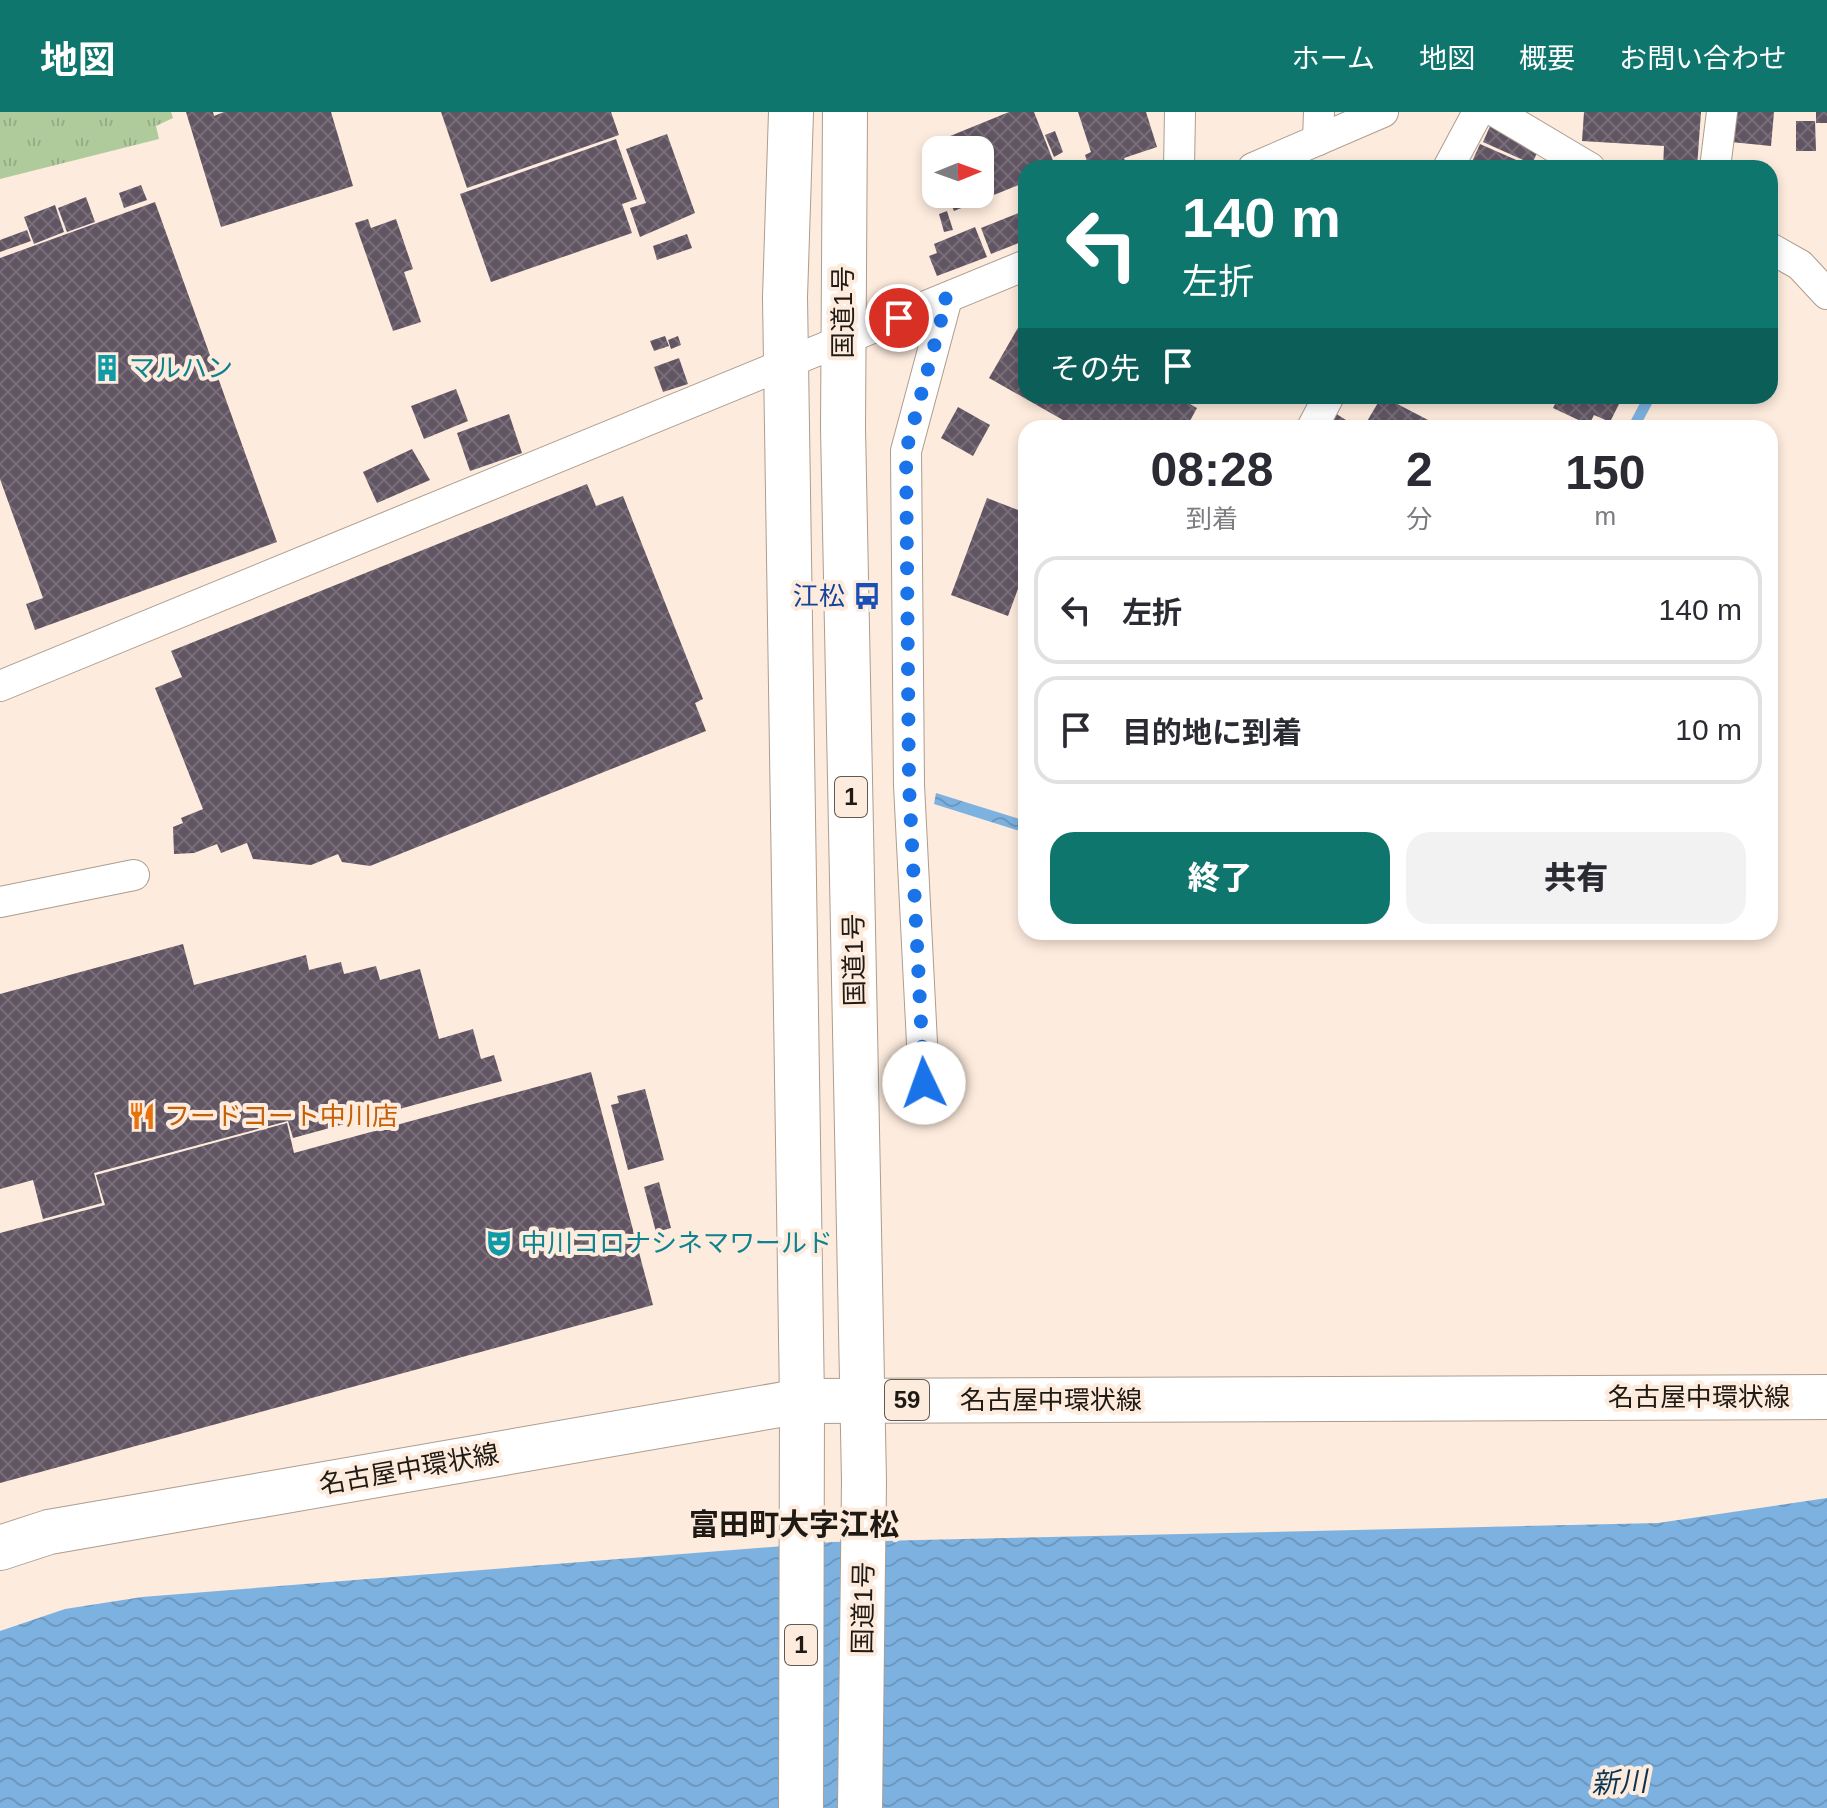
<!DOCTYPE html>
<html lang="ja">
<meta charset="utf-8">
<style>
:root{--surface:#fff;--page:#f2f2f3;--text:#2b2b33;--muted:#7c7c81;--line:#e1e1e2;--accent:#0f766e}
body{margin:0;font-family:Helvetica,"Noto Sans JP",sans-serif;background:var(--page);color:var(--text);height:100vh;display:flex;flex-direction:column;font-size:30px;white-space:nowrap}
*{box-sizing:border-box;margin:0}
p{font-size:26px;color:var(--muted)}
.icon{flex:none;width:44px;height:44px;fill:none;stroke:currentColor;stroke-width:2;stroke-linecap:round;stroke-linejoin:round}
.map{position:relative;flex:1;overflow:hidden}
.details{position:absolute;left:1018px;top:308px;width:760px;height:520px;display:flex;flex-direction:column;background:var(--surface);border-radius:24px;box-shadow:0 4px 12px #0003}
.details>*{flex:none}
.guide{position:absolute;left:1018px;top:48px;width:760px;height:244px;border-radius:24px;box-shadow:0 4px 12px #0003;background:#0f766e;color:#fff;overflow:hidden}
.needle{width:52px;rotate:89deg}
.tools{position:absolute;left:922px;top:24px;display:grid;gap:16px}
.tools a{display:grid;place-items:center;width:72px;height:72px;border-radius:16px;background:var(--surface);box-shadow:0 4px 12px #0003;font-size:40px}
.pin{position:absolute;display:grid;place-items:center;width:68px;height:68px;color:#fff;margin:-34px;border:4px solid #fff;border-radius:50%;box-shadow:0 2px 8px #0007}
.me{position:absolute;width:88px;margin:-44px;rotate:357deg;stroke-linejoin:round;filter:drop-shadow(0 0 6px #0008)}
.turn{display:flex;align-items:center;gap:28px;height:168px;padding:0 32px;font-size:36px}
.turn .icon{width:104px;height:104px;stroke-width:2.5}
.turn b{display:block;font-size:56px;line-height:68px}
.then{display:flex;align-items:center;height:76px;padding:0 32px;background:#0003;gap:16px;font-size:30px}
.eta{display:flex;justify-content:space-evenly;align-items:center;height:136px;text-align:center}
.eta b{font-size:48px;font-weight:800;line-height:56px}
.primary-button{display:flex;gap:16px;margin-top:auto;padding:16px 32px}
.primary-button a{flex:1;height:92px;border-radius:24px;background:var(--accent);color:#fff;font-size:32px;font-weight:800;line-height:92px;text-align:center}
.primary-button a+a{background:var(--page);color:var(--text)}
ul{padding:0;list-style:none}
li{display:flex;align-items:center;gap:24px;height:108px;margin:0 16px 12px;padding:0 16px;border:4px solid var(--line);border-radius:24px}
li div{flex:1}
li b{display:block;font-size:30px}
li em{font-style:normal}
header{display:flex;align-items:center;gap:48px;box-sizing:border-box;height:112px;padding:0 40px;background:var(--accent);color:#fff}
header strong{font-size:38px}
nav{display:flex;gap:44px;margin-inline-start:auto;font-size:28px}
.map>svg:first-child{display:block}
.grass{fill:url(#grass-tufts)}
.water{fill:url(#water-waves)}
.lines{fill:none;stroke-linecap:round;stroke-linejoin:round}
.stream{stroke:#7db2e0;stroke-width:11}
.building{fill:url(#building-cross-hatch)}
.street-casing{stroke:#ad9d8f;stroke-width:32}
.primary-casing{stroke:#ad9d8f;stroke-width:46}
.highway-casing{stroke:#ad9d8f;stroke-width:46}
.street{stroke:#fff;stroke-width:30}
.primary{stroke:#fff;stroke-width:44}
.highway{stroke:#fff;stroke-width:44}
.route{stroke:#1a73e8;stroke-width:14;stroke-dasharray:0 25.2}
.labels{text-anchor:middle;stroke-width:8;stroke-linejoin:round;paint-order:stroke}
.shield{fill:#fdebdd;stroke:#625950;stroke-width:2}
.shield-label{font-size:24px;font-weight:bold;fill:#1f1a14}
.street-label{font-size:26px;fill:#1f1a14;stroke:#fdebdd}
.culture-label{font-size:26px;fill:#0d838f;stroke:#fdebdd;text-anchor:start}
.transit-label{font-size:26px;fill:#164399;stroke:#fdebdd;text-anchor:end}
.food-label{font-size:26px;fill:#c56008;stroke:#fdebdd;text-anchor:start}
.water-label{font-size:28px;font-style:italic;fill:#0a3452;stroke:#fdebdd}
.quarter-label{font-size:30px;font-weight:bold;fill:#1f1a14;stroke:#fdebdd}
</style>
<header>
<strong>地図</strong>
<nav><a>ホーム</a><a>地図</a><a>概要</a><a>お問い合わせ</a></nav>
</header>
<div class="map">
<svg width="1827" height="1696" viewBox="0 0 1827 1696">
<defs>
<pattern id="grass-tufts" width="24" height="20" patternUnits="userSpaceOnUse" patternTransform="scale(2)"><rect width="24" height="20" fill="#afcb9b"/><path d="M3 7l-1-3M5 7V3M7 7l1-3M15 17l-1-3M17 17v-4M19 17l1-3" fill="none" stroke="#96ae85"/></pattern>
<pattern id="water-waves" width="16" height="10" patternUnits="userSpaceOnUse" patternTransform="scale(2)"><rect width="16" height="10" fill="#7db2e0"/><path d="M0 5q4-4 8 0t8 0" fill="none" stroke="#6c98bf"/></pattern>
<pattern id="building-cross-hatch" width="8" height="8" patternUnits="userSpaceOnUse" patternTransform="scale(2)"><rect width="8" height="8" fill="#615563"/><path d="M0 0l8 8M0 8l8-8" fill="none" stroke="#786e78"/></pattern>
</defs>
<rect width="100%" height="100%" fill="#fdebdd"/>
<polygon class="grass" points="0,0 171,0 173,6 156,14 159,27 0,67"/>
<g class="water">
<polygon points="936,681 1026,709 1026,721 934,692"/>
<polygon points="1827,1386 1827,1696 0,1696 0,1519 65,1497 142,1485 833,1430 1658,1411"/>
</g>
<g class="lines">
<polyline class="stream" points="1633,316 1650,284"/>
</g>
<g class="building">
<polygon points="186,0 213,0 214,4 224,0 331,0 353,74 221,115"/>
<polygon points="441,0 611,0 619,23 467,76"/>
<polygon points="1009,0 1034,0 1056,56 1026,56 1026,70 954,99 947,82 980,82 980,38 936,38 936,53 928,33"/>
<polygon points="1078,0 1146,0 1157,35 1124,46 1127,55 1089,56 1085,43 1091,40"/>
<polygon points="1584,0 1701,0 1697,56 1663,56 1664,34 1582,29"/>
<polygon points="1734,0 1774,0 1771,34 1731,30"/>
<rect x="1816" y="0" width="11" height="11"/>
<polygon points="1796,9 1815,9 1816,39 1796,39"/>
<polygon points="1491,12 1540,34 1532,52 1483,30"/>
<polygon points="1055,19 1063,40 1054,45 1045,23"/>
<polygon points="667,22 695,101 640,125 630,96 646,91 626,37"/>
<polygon points="616,27 637,87 622,92 632,121 491,170 460,82"/>
<polygon points="1480,32 1528,53 1527,56 1481,56 1471,52"/>
<polygon points="1735,50 1768,52 1768,56 1735,56"/>
<polygon points="141,73 147,88 124,96 119,81"/>
<polygon points="86,85 95,110 67,120 58,96"/>
<polygon points="155,90 277,430 35,518 26,492 43,486 0,367 0,146"/>
<polygon points="55,93 64,120 34,132 24,105"/>
<polygon points="1026,98 1026,128 991,142 981,116"/>
<polygon points="947,99 953,118 944,120 939,102"/>
<polygon points="368,107 371,116 396,107 413,157 404,160 421,210 393,219 355,111"/>
<polygon points="975,115 987,145 937,164 929,144 937,141 934,132"/>
<polygon points="27,118 31,129 0,140 0,128"/>
<polygon points="687,122 692,136 657,148 653,134"/>
<polygon points="1026,202 1026,284 1183,284 1181,287 1197,296 1186,316 1077,316 989,266"/>
<polygon points="665,224 669,234 654,239 650,229"/>
<polygon points="678,224 681,233 671,237 668,228"/>
<polygon points="679,246 688,272 663,280 654,255"/>
<polygon points="456,277 468,309 424,327 411,294"/>
<polygon points="1382,284 1430,309 1425,316 1363,316"/>
<polygon points="1559,284 1623,284 1610,310 1594,303 1589,313 1553,296"/>
<polygon points="958,295 990,313 973,344 941,326"/>
<polygon points="1330,298 1354,313 1352,316 1319,316"/>
<polygon points="509,302 522,341 470,359 457,321"/>
<polygon points="412,337 430,368 377,391 363,360"/>
<polygon points="587,372 596,394 623,384 703,587 695,591 706,619 370,754 342,750 338,742 311,753 253,747 247,731 221,741 217,732 194,741 174,742 173,715 183,711 181,706 203,697 155,576 182,565 171,539"/>
<polygon points="987,386 1026,401 1026,477 1019,474 1008,504 951,483"/>
<polygon points="183,832 194,873 306,843 309,858 341,850 344,862 376,854 380,868 420,857 439,927 473,917 481,947 494,943 502,969 293,1026 288,1009 94,1061 102,1091 43,1107 33,1068 0,1077 0,882"/>
<polygon points="591,960 653,1193 0,1371 0,1121 105,1093 96,1063 287,1011 294,1041"/>
<polygon points="645,977 664,1048 628,1058 611,993 619,991 617,984"/>
<polygon points="659,1070 671,1116 656,1120 644,1075"/>
</g>
<g class="lines">
<g class="street-casing">
<g id="street">
<polyline points="1496,0 1590,56"/>
<polyline points="1318,28 1319,0"/>
<polyline points="1179,56 1180,0"/>
<polyline points="1253,56 1383,0"/>
<polyline points="1448,56 1478,0"/>
<polyline points="1715,56 1722,0"/>
<polyline points="1770,136 1800,153 1827,182"/>
<polyline points="1312,316 1329,284"/>
<polyline points="0,574 1026,153"/>
<polyline points="0,790 134,763"/>
<polyline points="924,971 909,673 906,339 947,186"/>
</g>
</g>
<g class="primary-casing">
<polyline id="primary" points="0,1436 49,1420 802,1289 1827,1285"/>
</g>
<g class="highway-casing">
<g id="highway">
<polyline points="791,0 785,185 802,1289 801,1696"/>
<polyline points="845,0 843,316 864,1369 860,1696"/>
</g>
</g>
<use href="#street" class="street"/>
<use href="#primary" class="primary"/>
<use href="#highway" class="highway"/>
</g>
<g class="lines">
<polyline class="route" points="899,206 947,186 906,339 909,673 924,971"/>
</g>
<defs>
<g id="building-bare" transform="scale(2.16)"><path d="M-4-6H4V6H1V3H-1V6H-4ZM-2.5-4.3h1.7v1.8h-1.7ZM.8-4.3h1.7v1.8H.8ZM-2.5-1h1.7V.8h-1.7ZM.8-1h1.7V.8H.8Z" fill="#0f9aa8" stroke="#fdebdd" stroke-width="2.5" paint-order="stroke"/></g>
<g id="bus-bare" transform="scale(2.16)"><path d="M-5-6H5V4H4V6H2V4H-2V6H-4V4H-5ZM-3.5-4V0h7V-4ZM-3.5 1.2v1.5H-2V1.2ZM2 1.2v1.5H3.5V1.2Z" fill="#1a4fb4" stroke="#fdebdd" stroke-width="2.5" paint-order="stroke"/></g>
<g id="restaurant-bare" transform="scale(2.16)"><path d="M-5-6h1v4h1v-4h1v4h1v-4h1v5L-1.5 .5V6h-2V.5L-5-1ZM5-6V6H3V1.5H1.5Q1.5-4 5-6Z" fill="#e8710a" stroke="#fdebdd" stroke-width="2.5" paint-order="stroke"/></g>
<g id="theatre-bare" transform="scale(2.16)"><path d="M-5-5.5Q0-4 5-5.5V0Q5 5 0 6Q-5 5-5 0ZM-3.3-2.5H-1v1.5H-3.3ZM1-2.5H3.3v1.5H1ZM-2.8 1Q0 5.5 2.8 1Z" fill="#0f9aa8" stroke="#fdebdd" stroke-width="2.5" paint-order="stroke"/></g>
</defs>
<g fill-rule="evenodd">
<use href="#building-bare" x="107" y="256"/>
<use href="#bus-bare" x="867" y="484"/>
<use href="#restaurant-bare" x="142" y="1004"/>
<use href="#theatre-bare" x="499" y="1131"/>
</g>
<g class="labels">
<g class="shield">
<rect x="835" y="665" width="32" height="40" rx="6"/>
<rect x="885" y="1268" width="44" height="40" rx="6"/>
<rect x="785" y="1513" width="32" height="40" rx="6"/>
</g>
<g class="shield-label">
<text x="851" y="693">1</text>
<text x="907" y="1296">59</text>
<text x="801" y="1541">1</text>
</g>
<g class="street-label">
<text transform="translate(843 200) rotate(-90)" y="9">国道1号</text>
<text transform="translate(854 848) rotate(-91)" y="9">国道1号</text>
<text x="1699" y="1294">名古屋中環状線</text>
<text x="1051" y="1297">名古屋中環状線</text>
<text transform="translate(409 1357) rotate(-10)" y="9">名古屋中環状線</text>
<text transform="translate(863 1496) rotate(-89)" y="9">国道1号</text>
</g>
<g class="culture-label">
<text x="129" y="265">マルハン</text>
<text x="521" y="1140">中川コロナシネマワールド</text>
</g>
<g class="transit-label">
<text x="845" y="493">江松</text>
</g>
<g class="food-label">
<text x="164" y="1013">フードコート中川店</text>
</g>
<g class="water-label">
<text transform="translate(1619 1670) rotate(-3)" y="10">新川</text>
</g>
<g class="quarter-label">
<text x="794" y="1423">富田町大字江松</text>
</g>
</g>
</svg>
<div class="tools">
<a><svg class="needle" viewBox="-14 -14 28 28"><path d="M0-13l5 13h-10z" fill="#e53935"/><path d="M0 13l5-13h-10z" fill="#7c7c81"/></svg></a>
</div>
<div class="pin" style="left:899px;top:206px;background:#d93025"><svg class="icon" aria-label="arrive" viewBox="0 0 24 24"><path d="M6 21V4h12l-3 4 3 4H6"/></svg></div>
<svg class="me" style="left:924px;top:971px" viewBox="-20 -20 40 40"><circle r="19" fill="#fff"/><path d="M0-13L10 11 0 6-10 11z" fill="#1a73e8"/></svg>
<div class="guide">
<div class="turn"><svg class="icon" aria-label="left" viewBox="0 0 24 24"><path d="M17 20v-9H6M10 6l-5 5 5 5"/></svg><div><b>140 m</b>左折</div></div>
<div class="then">その先<svg class="icon" aria-label="arrive" viewBox="0 0 24 24"><path d="M6 21V4h12l-3 4 3 4H6"/></svg></div>
</div>
<section class="details">
<div class="eta">
<div><b>08:28</b><p>到着</p></div>
<div><b>2</b><p>分</p></div>
<div><b>150</b><p>m</p></div>
</div>
<ul>
<li><svg class="icon" aria-label="left" viewBox="0 0 24 24"><path d="M17 20v-9H6M10 6l-5 5 5 5"/></svg><div><b>左折</b></div><em>140 m</em></li>
<li><svg class="icon" aria-label="arrive" viewBox="0 0 24 24"><path d="M6 21V4h12l-3 4 3 4H6"/></svg><div><b>目的地に到着</b></div><em>10 m</em></li>
</ul>
<div class="primary-button"><a>終了</a><a>共有</a></div>
</section>
</div>
